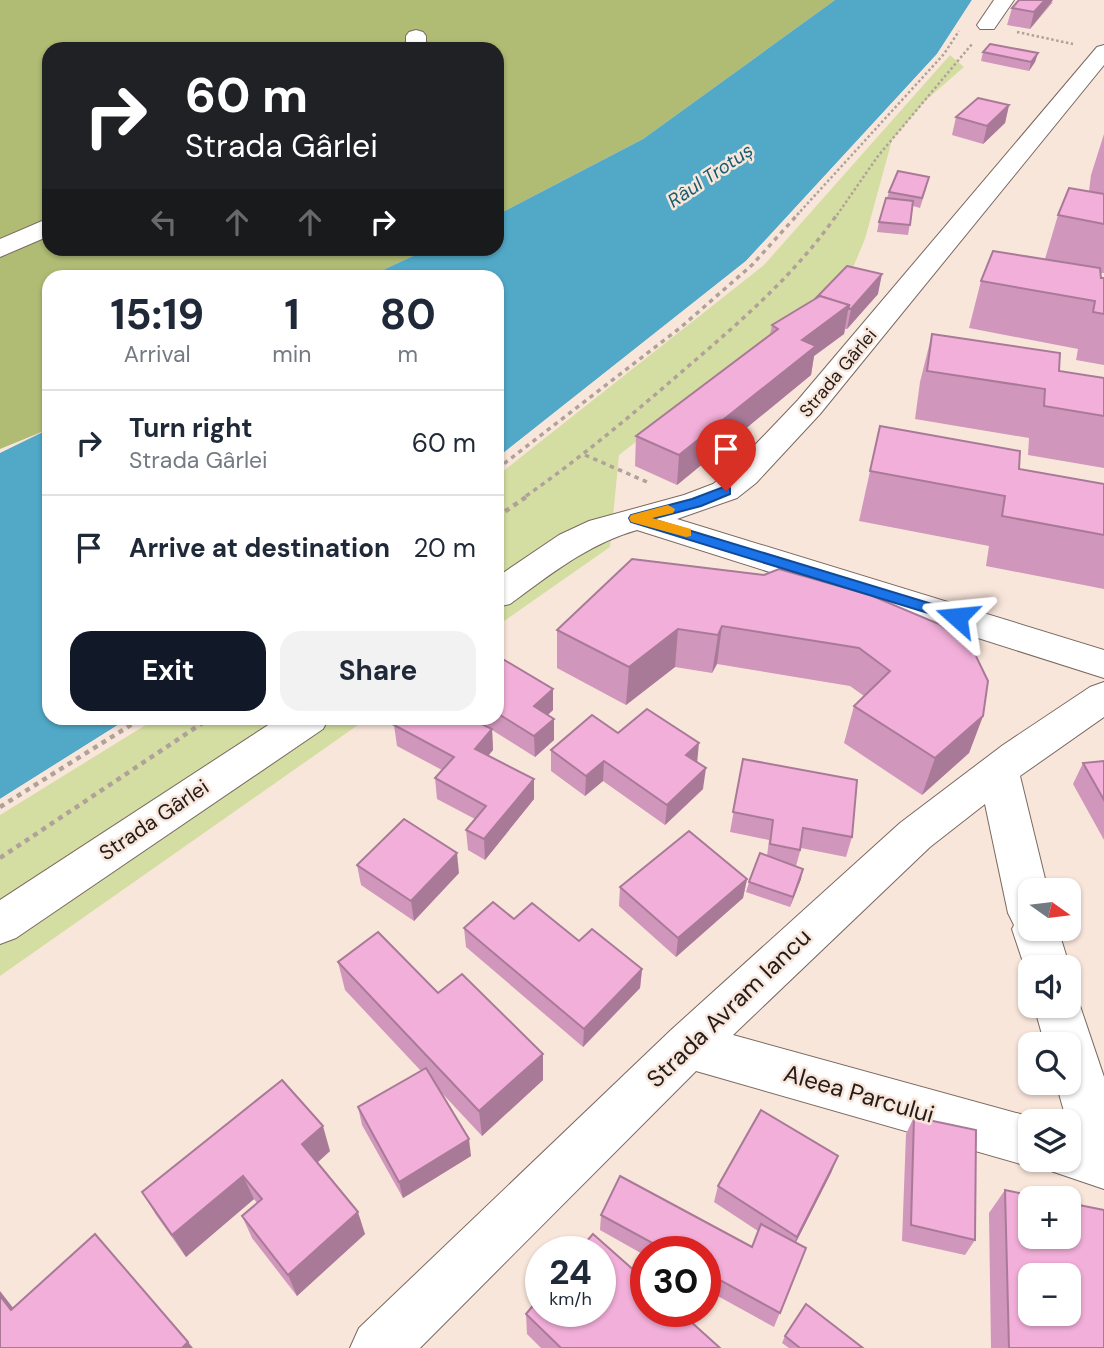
<!DOCTYPE html>
<meta charset="utf-8">
<style>
:root{--surface:#fff;--page:#f2f2f3;--text:#1f2937;--muted:#747a83;--line:#e0e1e3;--accent:#111827}
body{margin:0;font-family:"DM Sans",sans-serif;background:var(--page);color:var(--text);height:100vh;display:flex;flex-direction:column;font-size:26px;white-space:nowrap}
*{box-sizing:border-box;margin:0}
p{font-size:23px;color:var(--muted)}
.icon{flex:none;width:38px;height:38px;fill:none;stroke:currentColor;stroke-width:2;stroke-linecap:round;stroke-linejoin:round}
.map{position:relative;flex:1;overflow:hidden}
.details{position:absolute;left:42px;top:270px;width:462px;height:455px;display:flex;flex-direction:column;background:var(--surface);border-radius:21px;box-shadow:0 2px 5px #0004}
.details>*{flex:none}
.top-card{position:absolute;left:42px;top:42px;width:462px;height:214px;border-radius:21px;box-shadow:0 2px 5px #0004;background:#202124;color:#fff;overflow:hidden}
.needle{width:46px;rotate:104deg}
.controls{position:absolute;left:1018px;top:878px;display:grid;gap:14px}
.controls a{display:grid;place-items:center;width:63px;height:63px;border-radius:14px;background:var(--surface);box-shadow:0 2px 5px #0004;font-size:35px}
.speed{position:absolute;left:525px;top:1236px;display:flex;gap:14px;font-size:35px;font-weight:700;text-align:center}
.speed>*{display:grid;place-content:center;width:91px;height:91px;border-radius:50%;background:var(--surface);box-shadow:0 2px 5px #0004;line-height:1}
.speed small{font-size:18px;font-weight:400}
.speed .limit{border:10px solid #d22;background:#fff;color:#111}
.pin{position:absolute;display:grid;place-items:center;width:60px;height:60px;color:#fff;margin:-72px -30px;border-radius:50% 50% 50% 0;rotate:-45deg;box-shadow:0 0 7px #0007}
.pin .icon{rotate:45deg}
.me{position:absolute;width:77px;margin:-38px;rotate:288deg;stroke-linejoin:round;filter:drop-shadow(0 0 5px #0008)}
.turn{display:flex;align-items:center;gap:24px;height:147px;padding:0 28px;font-size:32px}
.turn .icon{width:91px;height:91px;stroke-width:2.5}
.turn b{display:block;font-size:49px;line-height:60px}
.lanes{display:flex;align-items:center;height:66px;padding:0 28px;background:#0003;justify-content:center;gap:35px;direction:ltr}
.lanes .off{opacity:.35}
.eta{display:flex;justify-content:space-evenly;align-items:center;height:119px;text-align:center}
.eta b{font-size:42px;font-weight:700;line-height:49px}
.primary-button{display:flex;gap:14px;margin-top:auto;padding:14px 28px}
.primary-button a{flex:1;height:80px;border-radius:21px;background:var(--accent);color:#fff;font-size:28px;font-weight:700;line-height:80px;text-align:center}
.primary-button a+a{background:var(--page);color:var(--text)}
ul{padding:0;list-style:none}
li{display:flex;align-items:center;gap:21px;height:105px;padding:0 28px;border-top:2px solid var(--line)}
li div{flex:1}
li b{display:block;font-size:26px}
li em{font-style:normal}
.map>svg:first-child{display:block}
.green{fill:#d5dea2}
.forest{fill:#b0bb74}
.water{fill:#51a9c7}
.pier{fill:#f9e6db}
.lines{fill:none;stroke-linecap:round;stroke-linejoin:round}
.minor-casing{stroke:#7a6960;stroke-width:2}
.path-far2{stroke:#b0a199;stroke-width:2.5;stroke-dasharray:2.5 2.5;stroke-linecap:butt}
.path-far1{stroke:#b0a199;stroke-width:3.5;stroke-dasharray:4.5 4.5;stroke-linecap:butt}
.path{stroke:#b0a199;stroke-width:4.5;stroke-dasharray:5 5;stroke-linecap:butt}
.minor{fill:#fff;fill-rule:evenodd}
.wall{fill:#d096bb}
.shaded-wall{fill:#a97a98}
.building{fill:#f2afd9;stroke:#a97a98;stroke-width:2;fill-rule:evenodd}
.route{fill:#1a73e8;stroke:#114b97;stroke-width:2}
.slow{fill:#f59e0b}
.labels{text-anchor:middle;stroke-width:5;stroke-linejoin:round;paint-order:stroke}
.far-street-label{font-size:18px;fill:#231c19;stroke:#f9e6db}
.far-water-label{font-size:19px;font-style:italic;fill:#175d73;stroke:#f9e6db}
.street-label{font-size:21px;fill:#231c19;stroke:#f9e6db}
.near-street-label{font-size:24px;fill:#231c19;stroke:#f9e6db}
</style>
<div class="map">
<svg width="1104" height="1348" viewBox="0 0 1104 1348">
<rect width="100%" height="100%" fill="#f9e6db"/>
<g class="green">
<polygon points="950,55 964,67 926,100 892,140 865,239 849,277 619,455 610,547 497,626 497,476 764,265"/>
<polygon points="157,718 368,718 0,976 0,815"/>
</g>
<polygon class="forest" points="0,0 835,0 643,139 497,215 497,49 49,49 49,248 428,249 370,276 49,276 49,429 0,449"/>
<g class="water">
<polygon points="835,0 972,0 937,54 746,261 497,458 497,276 370,276 428,249 497,248 497,215 643,139"/>
<polygon points="49,429 49,718 129,718 0,799 0,453"/>
</g>
<g class="pier">
<polygon points="972,0 976,0 940,56 749,264 553,421 497,461 497,458 746,261 937,54"/>
<polygon points="129,718 132,718 0,803 0,799"/>
</g>
<g class="lines">
<g class="minor-casing">
<g id="minor">
<polygon points="994,0 1014,0 994,29 980,29 977,25"/>
<polygon points="416,30 423,32 426,36 426,49 406,49 406,36 409,32"/>
<path d="M1104 45V65L820 414 756 483 737 498 677 519 1104 650V678L637 530C588 544 551 574 510 604L497 607V577L559 535 589 521 684 495 713 484 732 469 798 400 1097 47Z"/>
<polygon points="49,218 49,236 0,257 0,239"/>
<polygon points="1104,682 1104,717 1020,776 1048,891 1031,891 1031,929 1058,929 1070,968 1069,970 1069,968 1031,968 1030,983 1012,929 1014,925 1008,913 985,804 930,847 733,1035 1031,1117 1044,1122 1031,1122 1031,1160 1069,1160 1069,1122 1067,1122 1056,1083 1069,1083 1069,1045 1045,1045 1034,1006 1069,1006 1069,988 1075,991 1104,1077 1104,1189 1051,1171 1046,1161 1031,1167 696,1071 420,1348 350,1348 359,1328 671,1030 900,823 1003,745 1090,687"/>
<polygon points="279,718 329,718 323,729 16,938 0,944 0,900"/>
</g>
</g>
<g class="path-far2">
<polyline points="1017,32 1073,44"/>
<polyline points="797,215 944,54 959,31"/>
<polyline points="837,215 878,156 972,44"/>
</g>
<g class="path-far1">
<polyline points="585,455 647,482"/>
<polyline points="497,469 680,328 752,265 799,213"/>
<path d="M526 496C582 457 633 414 685 369 740 322 796 274 838 213"/>
</g>
<g class="path">
<polyline points="497,517 529,495"/>
<polyline points="0,807 142,718"/>
<polyline points="0,858 210,718"/>
</g>
<use href="#minor" class="minor"/>
</g>
<g class="wall">
<polygon points="1053,2 1030,29 1007,25 1012,8"/>
<polygon points="983,52 1038,53 1035,62 1029,71 981,61"/>
<polygon points="1009,105 1005,123 983,144 952,135 956,117"/>
<polygon points="1104,134 1104,273 1101,273 1101,278 1104,278 1104,365 1076,360 1078,349 969,328 981,281 1045,259 1058,215 1089,191 1091,175"/>
<polygon points="927,186 920,208 913,206 908,235 877,232 879,222 889,192"/>
<polygon points="878,294 847,329 845,329 844,334 814,356 811,375 677,485 635,466 636,436 770,335 772,325"/>
<polygon points="932,334 1059,371 1104,378 1104,468 1028,455 1029,438 915,419 920,382"/>
<polygon points="880,426 1019,469 1104,484 1104,589 986,566 989,546 859,521"/>
<polygon points="764,575 983,716 969,753 922,795 844,743 854,706 864,696 850,686 717,664 712,673 675,667 626,705 557,668 557,630"/>
<polygon points="497,661 553,710 548,715 554,740 535,757 492,730 493,750 488,756 534,779 534,799 485,860 468,850 466,830 475,819 437,799 435,778 442,770 397,746 394,725 487,727 473,718 497,718"/>
<polygon points="618,733 697,762 703,789 665,825 603,781 585,796 551,771 551,750"/>
<polygon points="743,759 852,837 846,857 801,848 796,866 801,879 790,907 746,892 749,882 767,856 769,840 730,832"/>
<polygon points="1104,761 1104,840 1073,784 1083,763"/>
<polygon points="357,865 459,873 414,921 361,885"/>
<polygon points="747,879 743,898 676,957 619,906 620,887"/>
<polygon points="514,919 642,969 640,988 583,1047 466,947 464,928"/>
<polygon points="338,962 438,993 543,1054 543,1080 482,1136 440,1091 471,1156 403,1198 362,1125 358,1107 421,1071 345,990"/>
<polygon points="914,1117 975,1240 965,1255 902,1241 906,1134"/>
<polygon points="330,1151 317,1163 365,1234 297,1296 252,1238 242,1216 257,1203 254,1199 186,1257 156,1215 142,1192"/>
<polygon points="838,1156 831,1173 796,1242 806,1248 774,1327 705,1289 705,1251 646,1251 646,1256 600,1230 601,1215 752,1247 758,1231 714,1202 718,1186"/>
<polygon points="1005,1190 1104,1348 991,1348 989,1213"/>
<polygon points="526,1314 720,1348 541,1348 527,1334"/>
<polygon points="785,1336 863,1348 789,1348 782,1343"/>
</g>
<g class="shaded-wall">
<polygon points="1045,0 1053,0 1030,29 1034,12"/>
<polygon points="1038,53 1035,62 1029,71 1031,62"/>
<polygon points="1009,105 1005,123 983,144 987,126"/>
<polygon points="882,274 878,294 847,329 851,309"/>
<polygon points="849,305 844,334 814,356 811,375 677,485 679,455 802,340"/>
<polygon points="722,626 717,664 712,673 718,635"/>
<polygon points="678,629 675,667 626,705 629,667"/>
<polygon points="553,689 553,710 534,727 534,706"/>
<polygon points="983,716 969,753 922,795 935,758"/>
<polygon points="554,719 554,740 535,757 534,736"/>
<polygon points="492,729 493,750 476,770 475,749"/>
<polygon points="699,743 697,764 686,755"/>
<polygon points="604,761 603,781 585,796 586,776"/>
<polygon points="706,768 703,789 665,825 667,805"/>
<polygon points="534,779 534,799 485,860 484,839"/>
<polygon points="457,853 459,873 414,921 411,901"/>
<polygon points="803,869 801,879 790,907 793,897"/>
<polygon points="747,879 743,898 676,957 678,938"/>
<polygon points="642,969 640,988 583,1047 584,1029"/>
<polygon points="543,1054 543,1080 482,1136 479,1111"/>
<polygon points="323,1126 330,1151 310,1169 302,1144"/>
<polygon points="469,1139 471,1156 403,1198 399,1182"/>
<polygon points="838,1156 831,1173 791,1252 797,1237"/>
<polygon points="243,1176 254,1199 186,1257 172,1235"/>
<polygon points="358,1212 365,1234 297,1296 288,1275"/>
<polygon points="0,1291 31,1331 11,1310 0,1296"/>
<polygon points="188,1342 193,1348 182,1348"/>
</g>
<g class="building">
<polygon points="1019,0 1045,0 1034,12 1012,8"/>
<polygon points="990,44 1038,53 1031,62 983,52"/>
<polygon points="978,98 1009,105 987,126 956,117"/>
<polygon points="898,171 929,177 922,198 889,192"/>
<polygon points="1069,188 1104,194 1104,224 1058,215"/>
<polygon points="886,198 913,201 910,225 879,222"/>
<polygon points="993,251 1100,268 1101,278 1104,278 1104,314 1093,312 1095,301 981,281"/>
<polygon points="847,266 882,274 851,309 849,309 849,305 820,296 815,299"/>
<polygon points="820,296 849,305 802,340 816,346 679,455 636,436 778,329 772,325"/>
<polygon points="932,334 1060,353 1059,371 1104,378 1104,416 1044,406 1045,389 927,371"/>
<polygon points="880,426 1020,451 1019,469 1104,484 1104,535 1002,516 1005,496 870,471"/>
<polygon points="632,559 764,575 779,569 870,595 939,624 973,650 988,681 983,716 935,758 854,706 890,671 859,648 722,626 718,635 678,629 629,667 557,630"/>
<polygon points="501,658 553,689 534,706 554,719 534,736 497,713 497,661"/>
<polygon points="647,709 699,743 686,755 706,768 667,805 604,761 586,776 551,750 592,715 618,733"/>
<polygon points="401,718 469,718 492,729 475,749 534,779 484,839 466,830 486,806 435,778 454,757 394,725"/>
<polygon points="743,759 857,780 852,837 803,828 800,850 770,844 773,820 733,812"/>
<polygon points="1104,761 1104,800 1083,763"/>
<polygon points="404,819 457,853 411,901 357,865"/>
<polygon points="689,831 747,879 678,938 620,887"/>
<polygon points="760,853 803,869 793,897 749,882"/>
<polygon points="493,902 514,919 532,903 579,941 592,929 642,969 584,1029 464,928"/>
<polygon points="378,932 438,993 462,974 543,1054 479,1111 338,962"/>
<polygon points="426,1068 469,1139 399,1182 358,1107"/>
<polygon points="282,1080 323,1126 302,1144 358,1212 288,1275 242,1216 262,1199 243,1176 172,1235 142,1192"/>
<polygon points="761,1110 838,1156 797,1237 718,1186"/>
<polygon points="914,1117 976,1130 975,1240 911,1225"/>
<polygon points="620,1176 752,1247 761,1224 806,1248 780,1313 705,1272 705,1251 667,1251 601,1215"/>
<path d="M1005 1190 1047 1199H1031V1237H1069V1203L1104 1210V1348H1009ZM1031 1276H1069V1314H1031Z"/>
<polygon points="95,1234 188,1342 182,1348 0,1348 0,1296 11,1310"/>
<polygon points="593,1234 646,1281 646,1311 679,1311 720,1348 561,1348 526,1314 541,1296 541,1311 600,1311 600,1251 578,1251"/>
<polygon points="806,1304 863,1348 800,1348 785,1336"/>
</g>
<polygon class="route" points="726,486 730,488 730,494 701,506 652,519 962,613 964,617 957,622 951,620 631,522 629,518 631,515 692,499"/>
<polygon class="slow" points="668,505 675,509 673,513 652,518 691,529 691,536 686,537 631,522 629,518 631,515"/>
<g class="labels">
<g class="far-street-label">
<text transform="translate(838 373) rotate(-50)" y="6">Strada Gârlei</text>
</g>
<g class="far-water-label">
<text transform="translate(710 175) rotate(-34)" y="7">Râul Trotuș</text>
</g>
<g class="street-label">
<text transform="translate(154 820) rotate(-34)" y="7">Strada Gârlei</text>
</g>
<g class="near-street-label">
<text transform="translate(729 1008) rotate(-44)" y="8">Strada Avram Iancu</text>
<text transform="translate(859 1094) rotate(16)" y="8">Aleea Parcului</text>
</g>
</g>
</svg>
<div class="controls">
<a><svg class="needle" viewBox="-14 -14 28 28"><path d="M0-13l5 13h-10z" fill="#e53935"/><path d="M0 13l5-13h-10z" fill="#747a83"/></svg></a>
<a><svg class="icon" aria-label="sound" viewBox="0 0 24 24"><path d="M4 9h4l5-4v14l-5-4H4zM17 9q2 3 0 6"/></svg></a>
<a><svg class="icon" aria-label="search" viewBox="0 0 24 24"><circle cx="10" cy="10" r="6"/><path d="M15 15l6 6"/></svg></a>
<a><svg class="icon" aria-label="layers" viewBox="0 0 24 24"><path d="M12 4l9 5-9 5-9-5zM3 14l9 5 9-5"/></svg></a>
<a>+</a>
<a>−</a>
</div>
<div class="speed"><div>24<small>km/h</small></div><div class="limit">30</div></div>
<div class="pin" style="left:726px;top:491px;background:#d93025"><svg class="icon" aria-label="arrive" viewBox="0 0 24 24"><path d="M6 21V4h12l-3 4 3 4H6"/></svg></div>
<svg class="me" style="left:957px;top:617px" viewBox="-20 -20 40 40"><path d="M0-17L14 15 0 8-14 15z" fill="#1a73e8" stroke="#fff" stroke-width="4"/></svg>
<div class="top-card">
<div class="turn"><svg class="icon" aria-label="right" viewBox="0 0 24 24"><path d="M7 20v-9h11M14 6l5 5-5 5"/></svg><div><b>60 m</b>Strada Gârlei</div></div>
<div class="lanes"><svg class="icon off" aria-label="left" viewBox="0 0 24 24"><path d="M17 20v-9H6M10 6l-5 5 5 5"/></svg><svg class="icon off" aria-label="ahead" viewBox="0 0 24 24"><path d="M12 20V5M6 11l6-6 6 6"/></svg><svg class="icon off" aria-label="ahead" viewBox="0 0 24 24"><path d="M12 20V5M6 11l6-6 6 6"/></svg><svg class="icon" aria-label="right" viewBox="0 0 24 24"><path d="M7 20v-9h11M14 6l5 5-5 5"/></svg></div>
</div>
<section class="details">
<div class="eta">
<div><b>15:19</b><p>Arrival</p></div>
<div><b>1</b><p>min</p></div>
<div><b>80</b><p>m</p></div>
</div>
<ul>
<li><svg class="icon" aria-label="right" viewBox="0 0 24 24"><path d="M7 20v-9h11M14 6l5 5-5 5"/></svg><div><b>Turn right</b><p>Strada Gârlei</p></div><em>60 m</em></li>
<li><svg class="icon" aria-label="arrive" viewBox="0 0 24 24"><path d="M6 21V4h12l-3 4 3 4H6"/></svg><div><b>Arrive at destination</b></div><em>20 m</em></li>
</ul>
<div class="primary-button"><a>Exit</a><a>Share</a></div>
</section>
</div>
